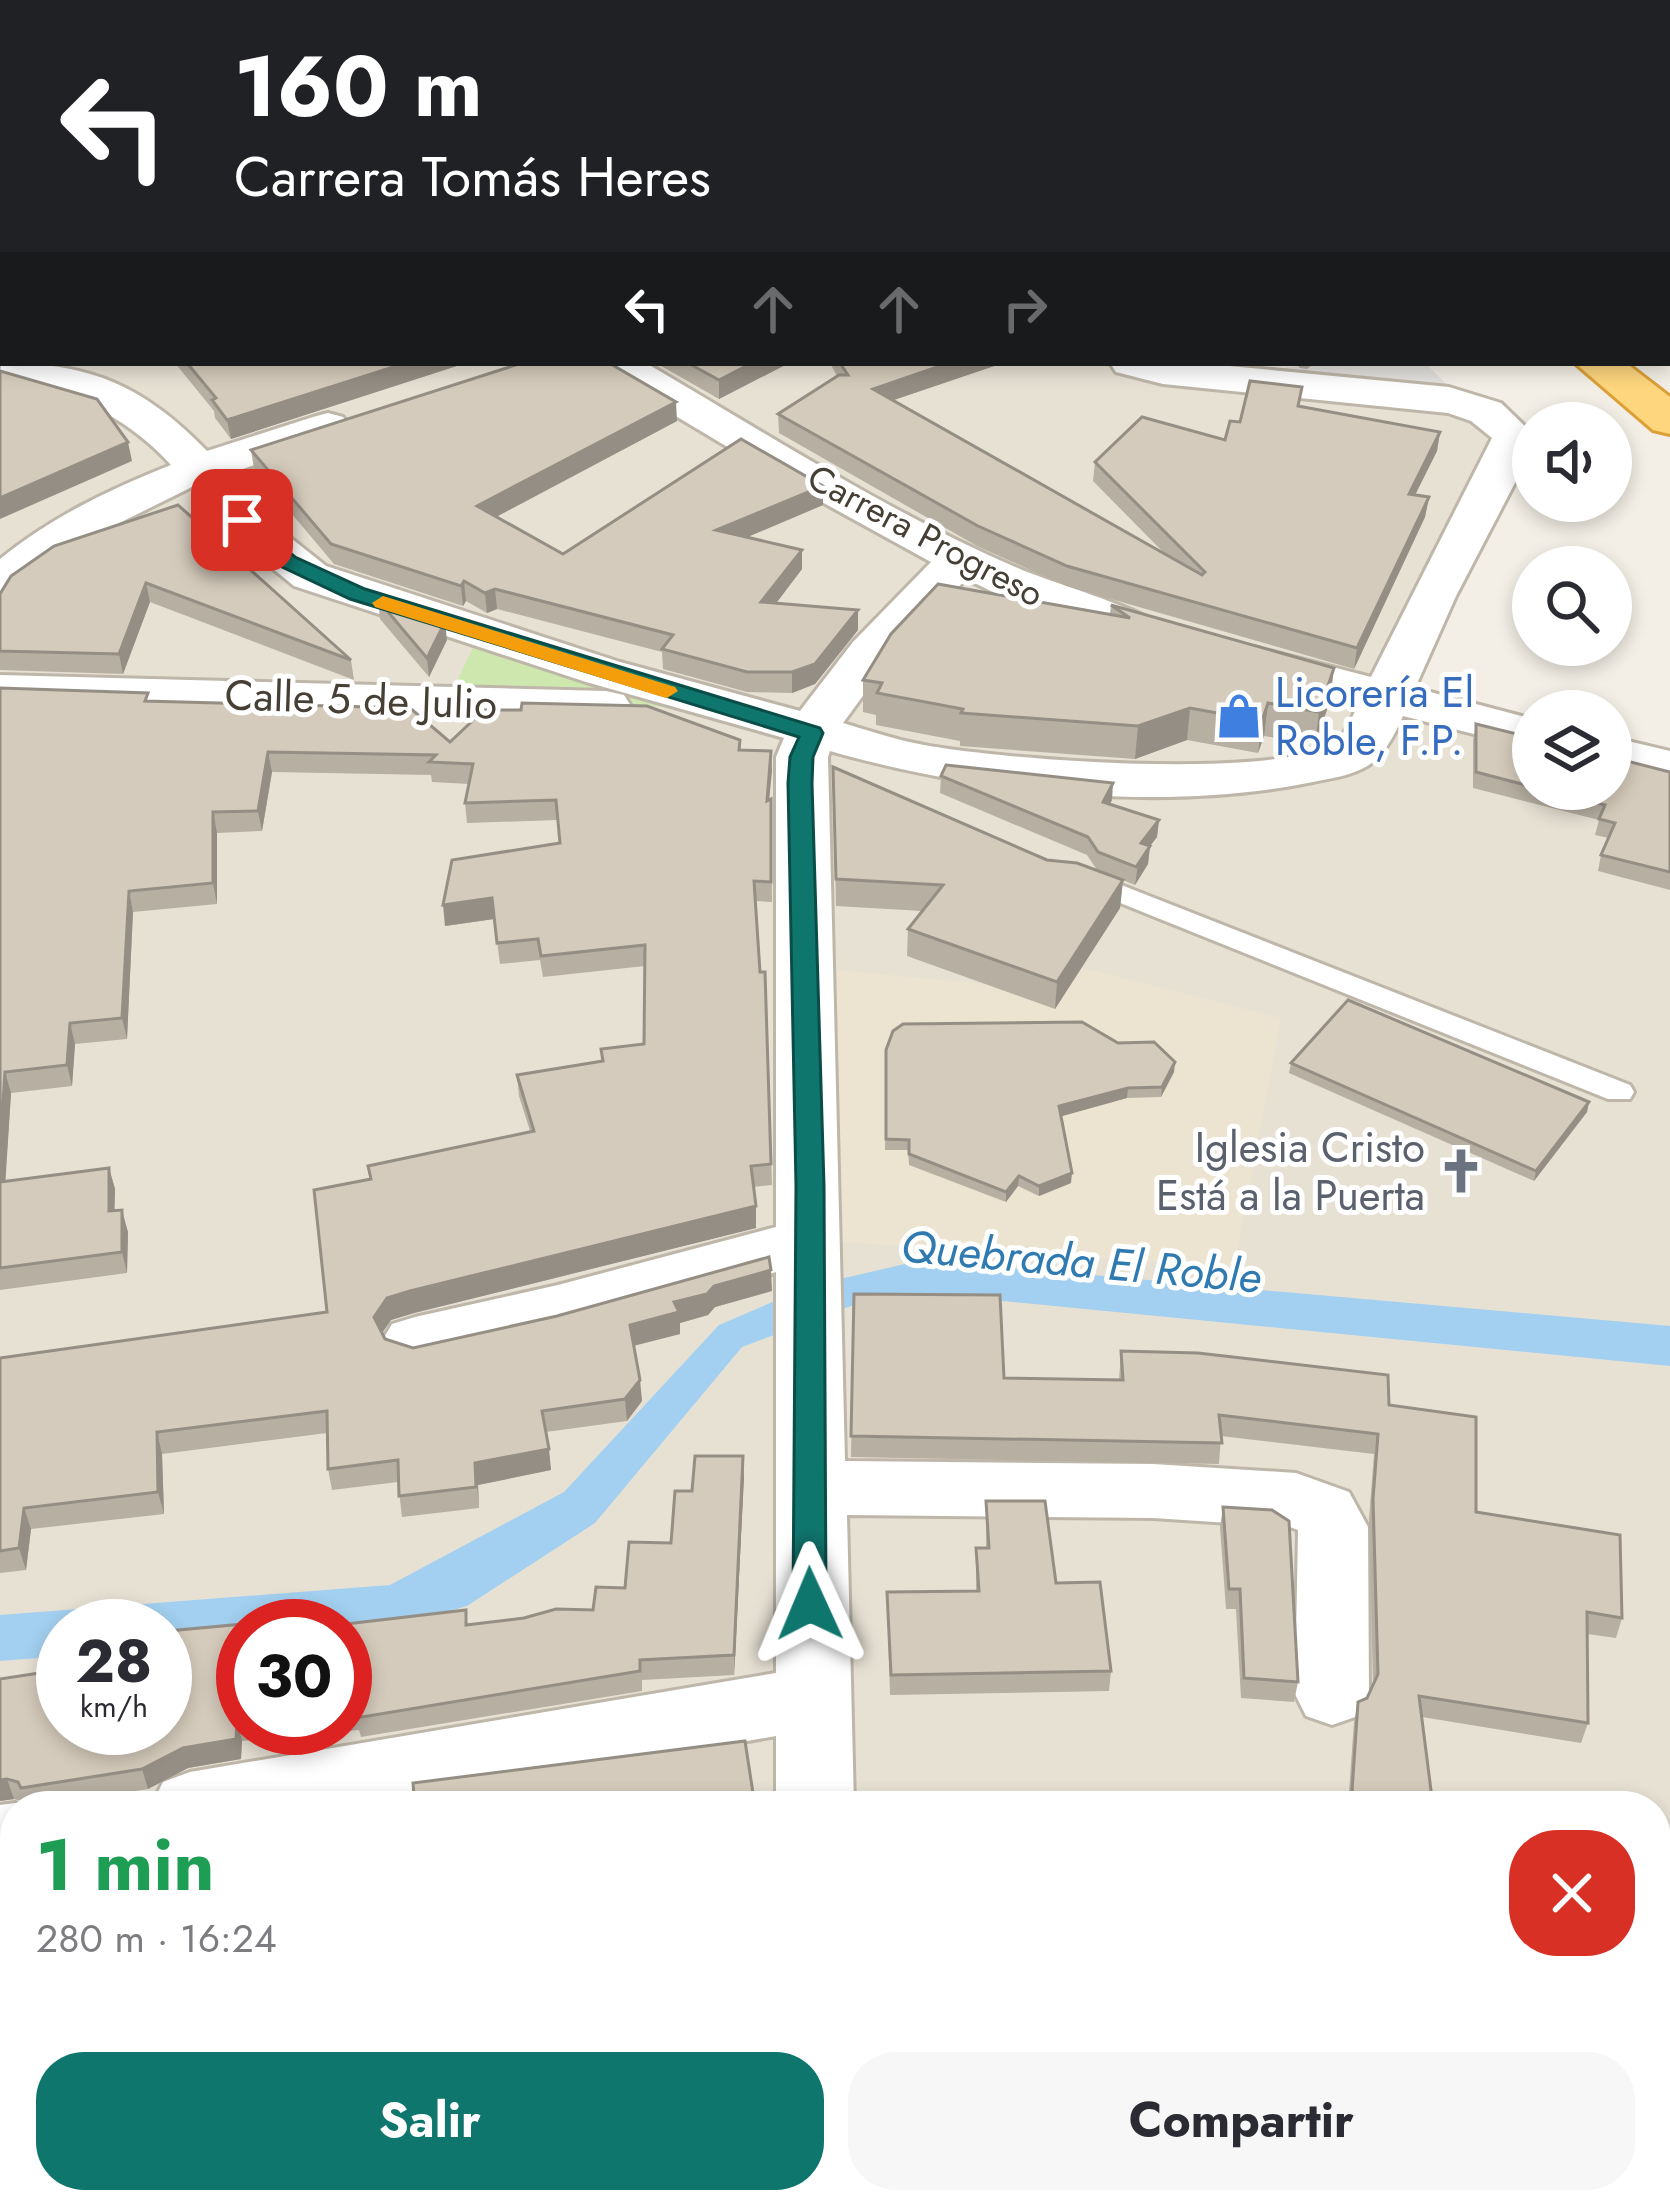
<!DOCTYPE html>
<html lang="es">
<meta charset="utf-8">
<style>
:root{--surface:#fff;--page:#f7f7f7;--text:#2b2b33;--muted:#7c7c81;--accent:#0f766e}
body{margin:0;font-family:Jost,sans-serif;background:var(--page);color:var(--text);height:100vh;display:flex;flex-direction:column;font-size:45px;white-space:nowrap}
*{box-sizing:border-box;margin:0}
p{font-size:39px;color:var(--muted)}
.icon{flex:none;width:66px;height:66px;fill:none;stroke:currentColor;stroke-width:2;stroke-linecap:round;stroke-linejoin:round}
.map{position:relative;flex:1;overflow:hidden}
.details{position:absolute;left:0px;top:1791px;width:1671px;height:423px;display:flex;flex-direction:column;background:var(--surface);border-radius:48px 48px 0 0;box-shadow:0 6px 18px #0003}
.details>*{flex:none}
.hud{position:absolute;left:0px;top:0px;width:1671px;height:366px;box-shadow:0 6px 18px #0003;background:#202124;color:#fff;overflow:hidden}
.controls{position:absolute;left:1512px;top:402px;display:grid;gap:24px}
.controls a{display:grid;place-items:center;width:120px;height:120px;border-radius:50%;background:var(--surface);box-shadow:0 6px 18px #0003;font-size:60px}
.speed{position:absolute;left:36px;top:1599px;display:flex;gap:24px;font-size:60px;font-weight:700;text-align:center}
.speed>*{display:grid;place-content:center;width:156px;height:156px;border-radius:50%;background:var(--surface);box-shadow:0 6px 18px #0003;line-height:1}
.speed small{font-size:30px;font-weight:400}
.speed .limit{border:18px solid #d22;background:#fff;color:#111}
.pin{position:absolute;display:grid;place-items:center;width:102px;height:102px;color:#fff;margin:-51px;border-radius:24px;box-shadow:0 6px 18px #0006}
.me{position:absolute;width:132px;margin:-66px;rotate:359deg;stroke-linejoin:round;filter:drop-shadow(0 0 9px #0008)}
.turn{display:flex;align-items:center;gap:42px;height:252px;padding:0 36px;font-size:54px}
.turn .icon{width:156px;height:156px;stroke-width:2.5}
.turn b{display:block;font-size:84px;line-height:102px}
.lanes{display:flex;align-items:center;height:114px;padding:0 36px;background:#0003;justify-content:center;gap:60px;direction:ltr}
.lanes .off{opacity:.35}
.round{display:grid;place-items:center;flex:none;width:126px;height:126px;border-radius:48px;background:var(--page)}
.headline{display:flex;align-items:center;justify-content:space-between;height:204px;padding:0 36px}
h1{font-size:72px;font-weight:700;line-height:90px;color:#1e9e55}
.primary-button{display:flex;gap:24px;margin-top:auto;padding:24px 36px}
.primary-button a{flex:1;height:138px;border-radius:48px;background:var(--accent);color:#fff;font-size:48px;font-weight:700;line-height:138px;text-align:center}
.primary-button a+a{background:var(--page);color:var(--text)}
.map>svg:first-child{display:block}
.residential{fill:#e7e1d4;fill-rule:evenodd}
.education{fill:#ece4d0}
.green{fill:#cee7af}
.parking{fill:#e4e2de}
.water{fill:#a3d0f0}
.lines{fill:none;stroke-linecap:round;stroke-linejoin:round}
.stream{fill:#a3d0f0;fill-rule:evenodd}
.service-casing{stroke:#beb7a9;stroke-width:6}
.minor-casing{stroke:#beb7a9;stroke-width:6}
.trunk-casing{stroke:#dda037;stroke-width:6}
.service{fill:#fff;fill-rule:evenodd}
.minor{fill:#fff;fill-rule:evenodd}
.trunk{fill:#fed67e;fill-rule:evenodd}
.wall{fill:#b7afa2}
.shaded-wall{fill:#958e84}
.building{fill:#d5cbbc;stroke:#958e84;stroke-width:3}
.route{fill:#0f766e;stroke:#0a4d48;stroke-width:3}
.slow{fill:#f59e0b}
.labels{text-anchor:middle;stroke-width:10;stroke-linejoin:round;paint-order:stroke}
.far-street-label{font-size:36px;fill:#463f35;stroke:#fff}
.shop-label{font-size:42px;fill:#366cbe;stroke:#fff;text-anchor:start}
.street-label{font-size:42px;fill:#463f35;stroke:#fff}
.worship-label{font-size:42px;fill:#5b616d;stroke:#fff;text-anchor:end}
.water-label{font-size:45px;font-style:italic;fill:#2f7ab1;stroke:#fff}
</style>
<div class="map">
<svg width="1670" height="2212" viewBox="0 0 1670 2212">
<rect width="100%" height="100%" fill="#f3efe6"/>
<path class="residential" d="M0 0 1027 3H3V363H1131L1499 420 1386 697 1491 725 1533 789H1611L1670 766V2212H0ZM63 1626H165V1728H63ZM243 1626H345V1728H243ZM15 1806H1656V2199H15Z"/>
<polygon class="education" points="1009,949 1281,1018 1234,1267 810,1240 803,967 985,984"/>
<polygon class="green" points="480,633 723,708 447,702"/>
<polygon class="parking" points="1334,363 1425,363 1468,405 1203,376"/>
<polygon class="water" points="922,1260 1670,1326 1670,1366 921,1293 864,1301 742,1347 595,1523 467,1606 374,1633 345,1626 243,1626 165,1648 165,1626 63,1626 63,1656 0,1661 0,1615 390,1585 564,1492 719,1325 810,1286"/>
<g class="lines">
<g class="stream">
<polygon points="1073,0 1082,0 1084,3 1075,3"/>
<polygon points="1311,0 1320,0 1323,3 1314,3"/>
</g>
<g class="service-casing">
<g id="service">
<polygon points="1162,0 1179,0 1181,3 1164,3"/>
<polygon points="1208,0 1227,0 1229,3 1210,3"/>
<polygon points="1083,870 1630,1085 1634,1092 1630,1099 1608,1099 1073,884 1069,878"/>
</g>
</g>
<g class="minor-casing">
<g id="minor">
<polygon points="1670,111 1670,133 1668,134 1668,112"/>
<path d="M3 353V363C92 363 145 387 207 451L313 417 328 413 343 417 349 426 343 435 228 474 277 527 326 566 620 662 800 711 853 642 931 562 791 485 602 372 596 363H646C769 435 889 513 1020 569 1047 581 1151 611 1163 629L1156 639C1110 650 1010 600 966 579L887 663 843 723C867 730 890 738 914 743 987 759 1277 782 1334 742 1347 733 1352 718 1358 704L1237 672 1230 662 1237 652 1254 647 1371 677 1492 438 1471 421 1448 413 1163 384 1116 372 1110 363H1198L1449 387 1501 403 1533 434 1531 452 1456 596 1415 688 1533 719V749L1403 716C1396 732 1387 750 1373 762 1357 775 1332 778 1313 782 1162 813 977 793 830 751L828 757 845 1461 1153 1464 1296 1473 1349 1492 1368 1527 1369 1694 1358 1716 1332 1725 1306 1716 1295 1694 1298 1530 1290 1527 1153 1518 847 1515 854 1806H776V1736L380 1806H151L163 1782 190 1772 776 1673V1272L558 1333 415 1365 392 1358 382 1341 392 1324 415 1317 558 1285 776 1227V757L784 738 586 682 294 586 245 546 192 487 89 538 17 592 0 596V559C52 517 110 489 171 465 122 411 68 393 0 372Z"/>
<polygon points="0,675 606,691 624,695 631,706 624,717 606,721 0,705"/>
<polygon points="1611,737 1670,751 1670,781 1611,767"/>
<polygon points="15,1803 24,1806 15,1806 15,1871 0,1873 0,1805"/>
<rect x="792" y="2199" width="88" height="13"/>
</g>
</g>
<g class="trunk-casing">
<g id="trunk">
<polygon points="1128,0 1166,0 1168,3 1130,3"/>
<polygon points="1227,0 1265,0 1267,3 1229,3"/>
<rect x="1668" y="305" width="2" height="27"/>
<polygon points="1575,363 1626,363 1670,397 1670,434 1653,430"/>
</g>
</g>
<use href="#service" class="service"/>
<use href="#minor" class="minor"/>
<use href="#trunk" class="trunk"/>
</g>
<g class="wall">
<polygon points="1371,0 1670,0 1668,3 1375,3"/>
<polygon points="3,12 3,181 0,181 0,14"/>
<polygon points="1668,128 1670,128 1670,219 1668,217"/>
<polygon points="175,363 466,363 231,439 215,418 214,411"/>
<polygon points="656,363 789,363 719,399"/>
<polygon points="830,363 1003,363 894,400 1166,555 1093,481 1095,462 1225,440 1240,422 1300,406 1440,432 1437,451 1415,495 1429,497 1425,517 1354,669 1066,586 977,546 779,433 778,414 837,376"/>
<polygon points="1295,363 1315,363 1307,369 1300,368"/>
<polygon points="677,421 496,517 563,554 823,505 747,537 802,550 802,569 776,603 858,610 858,630 815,684 792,693 747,692 663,669 662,652 497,609 487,613 466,601 463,606 334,564 254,469 251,450"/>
<polygon points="54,546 351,660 354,680 150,602 123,674 0,670 0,594"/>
<polygon points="378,600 447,640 429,677 380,619"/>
<polygon points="1111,605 1330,701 1315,744 1264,736 1258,753 1187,740 1135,759 960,746 960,741 876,725 876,715 863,712 863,680 1110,614"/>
<polygon points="0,688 149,701 450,742 740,740 741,750 771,751 769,800 771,799 772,902 755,901 760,972 765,972 772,1185 753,1187 756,1228 414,1313 391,1320 382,1333 385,1339 413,1348 772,1291 715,1307 708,1315 680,1323 680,1334 634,1346 642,1401 627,1421 546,1432 551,1470 478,1485 479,1508 402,1517 398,1482 332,1490 328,1469 327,1433 162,1454 164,1514 31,1529 26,1570 0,1573 0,1358 327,1312 370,1179 368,1166 530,1131 519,1096 517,1075 602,1062 601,1049 644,1044 645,966 543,977 540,960 500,964 494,919 445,926 560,843 557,820 467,823 465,803 469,784 432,782 431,775 272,772 262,831 217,833 217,904 133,912 127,1039 75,1044 72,1086 11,1093 5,1181 109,1168 115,1189 114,1211 128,1232 127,1273 0,1290"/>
<polygon points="1476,724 1533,738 1533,789 1611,789 1670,772 1670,890 1598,871 1601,855 1609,838 1595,835 1599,820 1473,788 1473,740"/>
<polygon points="833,767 1047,860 1097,870 1087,855 940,793 941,776 1112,800 1110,804 1159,820 1157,837 1150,846 1148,864 1135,885 1123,880 1120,908 1055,1009 907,956 908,929 922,911 836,906"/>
<polygon points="1118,1043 1174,1072 1161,1097 1127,1098 1061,1116 1071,1183 1039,1196 1018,1186 1006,1202 909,1165 908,1150 885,1150 886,1050"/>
<polygon points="1291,1063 1589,1102 1587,1112 1534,1181 1289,1073"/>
<polygon points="854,1294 1004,1378 1119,1380 1121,1351 1389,1405 1476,1512 1622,1618 1616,1638 1587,1634 1588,1723 1581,1743 1422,1717 1433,1806 1348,1806 1354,1722 1358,1702 1367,1698 1373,1684 1369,1519 1374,1454 1221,1436 1219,1464 851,1457"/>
<polygon points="744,1477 734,1675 642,1680 642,1691 361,1737 359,1730 242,1741 241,1759 188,1768 148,1789 40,1806 27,1806 25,1802 14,1799 0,1801 0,1679 63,1728 243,1626 243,1728 345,1728 345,1626 469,1624 593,1610 625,1588 671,1543 692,1491"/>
<polygon points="986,1501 1056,1583 1111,1671 1109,1691 890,1695 887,1592 976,1591 976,1548 986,1548"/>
<polygon points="1223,1507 1298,1682 1294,1702 1241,1698 1236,1609 1226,1609 1220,1527"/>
</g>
<g class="shaded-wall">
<polygon points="3,317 3,337 0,338 0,318"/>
<polygon points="406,363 466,363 231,439 227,420"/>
<polygon points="752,363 789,363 719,399 719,380"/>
<polygon points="949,363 1003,363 873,407 873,389"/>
<polygon points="676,402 677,421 479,526 477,506"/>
<polygon points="1440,432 1437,451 1406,513 1409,494"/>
<polygon points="128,442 132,461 0,519 0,498"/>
<polygon points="823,486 823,505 717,550 716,530"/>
<polygon points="1429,497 1425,517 1354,669 1357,648"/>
<polygon points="802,550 802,569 762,622 761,602"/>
<polygon points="464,581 466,601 463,606 461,586"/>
<polygon points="146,583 150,602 123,674 119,654"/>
<polygon points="495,589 497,609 487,613 485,593"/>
<polygon points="858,610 858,630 815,684 792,693 792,672"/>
<polygon points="445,622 447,640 429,677 427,658"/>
<polygon points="1334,668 1330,701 1315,744 1319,712"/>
<polygon points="1268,703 1264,736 1258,753 1262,721"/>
<polygon points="1190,708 1187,740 1135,759 1138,726"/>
<polygon points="771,751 772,771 767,821 767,801"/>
<polygon points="268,752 272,772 262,831 258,811"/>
<polygon points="1113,783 1112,800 1101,819 1103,802"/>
<polygon points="213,812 217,833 217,904 213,883"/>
<polygon points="1159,820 1157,837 1150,846 1148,864 1135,885 1141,843"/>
<polygon points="1123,880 1120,908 1055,1009 1057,982"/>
<polygon points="129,891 133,912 127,1039 122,1018"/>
<polygon points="492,898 494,919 445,926 443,905"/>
<polygon points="70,1023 75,1044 72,1086 67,1065"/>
<polygon points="1175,1062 1174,1072 1161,1097 1162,1087"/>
<polygon points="5,1072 11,1093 4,1204 0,1190 0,1148"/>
<polygon points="1128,1088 1127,1098 1059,1117 1059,1106"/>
<polygon points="1589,1102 1587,1112 1534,1181 1536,1171"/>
<polygon points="109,1168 115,1189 114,1233 109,1211"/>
<polygon points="1072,1173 1071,1183 1039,1196 1039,1186"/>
<polygon points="1019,1176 1018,1186 1006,1202 1006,1192"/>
<polygon points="756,1206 756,1228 414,1313 391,1320 378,1339 374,1317 387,1298"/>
<polygon points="122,1210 128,1232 127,1273 122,1252"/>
<polygon points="771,1270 772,1291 715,1307 708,1315 680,1323 680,1334 632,1346 630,1325 674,1302 714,1286"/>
<polygon points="640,1380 642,1401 627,1421 625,1399"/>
<polygon points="157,1432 162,1454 164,1514 158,1492"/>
<polygon points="549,1449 551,1470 478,1485 479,1508 475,1463"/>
<polygon points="743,1456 744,1477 734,1675 734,1655"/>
<polygon points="24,1508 31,1529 26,1570 19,1548"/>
<polygon points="237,1721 242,1741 241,1759 188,1768 148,1789 142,1769"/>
<polygon points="7,1779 14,1799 0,1801 0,1780"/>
<polygon points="41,2199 50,2199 50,2212 40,2212"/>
</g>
<g class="building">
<polygon points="4,0 601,0 604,3 4,3"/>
<polygon points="710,0 976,0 978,3 713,3"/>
<polygon points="1396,0 1670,0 1670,8 1668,9 1668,3 1400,3"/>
<polygon points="3,12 3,165 0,164 0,14"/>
<polygon points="1668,128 1670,128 1670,191 1668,190"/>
<polygon points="3,187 3,245 0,242 0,190"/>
<polygon points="0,264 3,269 3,317 0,318"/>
<polygon points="187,363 406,363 227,420 212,400 216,398"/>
<polygon points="522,363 609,363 676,402 477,506 563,554 741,439 823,486 716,530 802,550 761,602 858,610 815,664 792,672 747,672 662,649 673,635 495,589 485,593 464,581 461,586 331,544 251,450"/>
<polygon points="688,363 752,363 719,380"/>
<polygon points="840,363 949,363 873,389 1202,575 1205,572 1095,462 1142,417 1225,440 1230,421 1240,422 1250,381 1302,387 1298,406 1440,432 1409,494 1429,497 1357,648 1067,566 978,526 778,414 839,375 848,375"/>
<polygon points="0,371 97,399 128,442 0,498"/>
<polygon points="178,505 351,660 146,583 119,654 0,651 0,594 11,576 54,546"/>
<polygon points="938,584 1130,618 1111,605 1334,668 1319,712 1268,703 1262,721 1190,708 1138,726 961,713 963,709 877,693 882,683 863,680 891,634"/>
<polygon points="378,600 445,622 427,658"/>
<polygon points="0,688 148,693 145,701 410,708 450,742 484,710 521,710 522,703 647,706 740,740 739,750 771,751 767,801 771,799 771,882 754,881 760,972 765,972 771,1164 751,1166 756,1206 410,1291 387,1298 374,1317 385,1339 413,1348 557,1316 769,1257 771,1270 714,1286 707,1294 674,1302 679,1312 630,1325 640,1380 625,1399 542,1411 549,1449 475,1463 476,1487 399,1496 398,1460 328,1469 327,1411 157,1432 158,1492 24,1508 19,1548 0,1551 0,1358 327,1312 314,1190 371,1179 368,1166 534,1131 517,1075 603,1061 601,1049 644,1044 645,945 541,956 538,939 497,943 492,898 443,905 452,860 560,843 556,800 465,803 473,764 429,762 436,755 268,752 258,811 213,812 213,883 129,891 122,1018 70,1023 67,1065 5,1072 0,1148"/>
<polygon points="1476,724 1533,738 1533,787 1476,772"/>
<polygon points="1611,757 1670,772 1670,872 1601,855 1615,823 1599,819 1605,805 1542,789 1611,789"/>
<polygon points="946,765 1113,783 1103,802 1159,820 1141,843 1150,846 1136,867 1098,852 1088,837 941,776"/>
<polygon points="833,767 1047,860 1077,863 1123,880 1057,982 908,929 943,885 836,879"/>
<polygon points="1348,1000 1589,1102 1536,1171 1291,1063"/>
<polygon points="1082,1022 1118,1043 1154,1042 1175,1062 1162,1087 1128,1088 1059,1106 1072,1173 1039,1186 1019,1176 1006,1192 909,1154 909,1140 886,1139 886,1050 893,1031 903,1024"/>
<polygon points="109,1168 109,1211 122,1210 122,1252 0,1268 0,1182"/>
<polygon points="854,1294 1000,1295 1004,1378 1123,1380 1121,1351 1198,1353 1388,1375 1389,1405 1476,1417 1476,1512 1620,1535 1622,1618 1587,1612 1588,1723 1419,1696 1433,1806 1351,1806 1358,1702 1367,1698 1378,1674 1373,1499 1378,1434 1219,1415 1222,1443 851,1436"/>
<polygon points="695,1456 743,1456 734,1655 640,1660 640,1671 356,1718 357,1710 345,1711 345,1626 329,1626 466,1610 466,1625 524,1618 556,1609 593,1610 596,1587 625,1588 629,1542 671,1543 675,1491 692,1491"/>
<polygon points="986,1501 1045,1501 1056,1583 1100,1582 1111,1671 891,1675 887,1592 979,1591 976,1548 989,1548"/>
<polygon points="1223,1507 1272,1510 1289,1521 1298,1682 1244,1678 1240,1589 1229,1589"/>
<polygon points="244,1624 243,1721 237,1721 236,1739 183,1748 142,1769 21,1788 18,1782 7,1779 0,1780 0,1679 59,1670 59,1654 63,1654 63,1728 165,1728 165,1641 167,1641 168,1631"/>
<polygon points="745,1741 755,1806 338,1806 414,1796 413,1783"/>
<polygon points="15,1860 15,2199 41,2199 40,2212 0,2212 0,1863"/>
<polygon points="455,2199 708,2199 709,2206 736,2204 737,2212 455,2212"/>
<polygon points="1032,2199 1099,2199 1099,2212 1033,2212"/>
</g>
<polygon class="route" points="242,513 295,557 365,589 820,728 823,733 813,757 812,783 824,1186 826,1604 821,1614 810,1617 798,1614 793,1604 796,1186 788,783 790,757 799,737 350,599 280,566 235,524 235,515"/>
<polygon class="slow" points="383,596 675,687 678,691 667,698 659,696 375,607 372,603"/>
<defs>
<g id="shop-bare" transform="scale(3.6)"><path d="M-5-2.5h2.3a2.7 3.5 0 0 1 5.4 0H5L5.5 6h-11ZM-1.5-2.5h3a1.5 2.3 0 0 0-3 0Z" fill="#3f7fe0" stroke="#fff" stroke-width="2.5" paint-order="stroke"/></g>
<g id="church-bare" transform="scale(3.6)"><path d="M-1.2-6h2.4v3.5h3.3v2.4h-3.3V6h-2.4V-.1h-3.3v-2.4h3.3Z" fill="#6b7280" stroke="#fff" stroke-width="2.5" paint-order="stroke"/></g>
</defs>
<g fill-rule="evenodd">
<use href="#shop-bare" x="1239" y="716"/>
<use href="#church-bare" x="1461" y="1171"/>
</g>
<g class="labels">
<g class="far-street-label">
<text transform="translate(926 535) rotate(28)" y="13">Carrera Progreso</text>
</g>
<g class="shop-label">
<text x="1275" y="707">Licorería El<tspan x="1275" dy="48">Roble, F.P.</tspan></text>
</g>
<g class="street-label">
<text transform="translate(361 699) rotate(2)" y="15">Calle 5 de Julio</text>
</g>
<g class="worship-label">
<text x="1425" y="1162">Iglesia Cristo<tspan x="1425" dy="48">Está a la Puerta</tspan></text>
</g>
<g class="water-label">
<text transform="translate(1081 1261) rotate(5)" y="16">Quebrada El Roble</text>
</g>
</g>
</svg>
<div class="controls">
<a><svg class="icon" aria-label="sound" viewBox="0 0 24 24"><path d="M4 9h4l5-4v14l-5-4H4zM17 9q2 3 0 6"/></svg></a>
<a><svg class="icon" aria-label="search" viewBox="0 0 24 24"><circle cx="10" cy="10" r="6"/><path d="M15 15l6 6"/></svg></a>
<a><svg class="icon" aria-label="layers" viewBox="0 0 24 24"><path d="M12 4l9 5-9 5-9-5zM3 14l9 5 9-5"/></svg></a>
</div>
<div class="speed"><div>28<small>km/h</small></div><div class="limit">30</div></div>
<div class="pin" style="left:242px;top:520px;background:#d93025"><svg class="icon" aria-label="arrive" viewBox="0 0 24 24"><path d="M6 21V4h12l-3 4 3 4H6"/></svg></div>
<svg class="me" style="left:810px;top:1604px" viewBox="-20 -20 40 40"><path d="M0-17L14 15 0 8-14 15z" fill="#0f766e" stroke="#fff" stroke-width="4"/></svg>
<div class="hud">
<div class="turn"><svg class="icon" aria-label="left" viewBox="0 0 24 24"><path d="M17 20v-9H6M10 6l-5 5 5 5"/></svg><div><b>160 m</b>Carrera Tomás Heres</div></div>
<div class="lanes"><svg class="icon" aria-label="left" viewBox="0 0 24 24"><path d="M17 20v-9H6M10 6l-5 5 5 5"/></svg><svg class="icon off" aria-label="ahead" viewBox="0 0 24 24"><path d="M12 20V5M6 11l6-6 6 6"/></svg><svg class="icon off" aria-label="ahead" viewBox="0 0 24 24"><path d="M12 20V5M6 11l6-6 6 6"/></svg><svg class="icon off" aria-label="right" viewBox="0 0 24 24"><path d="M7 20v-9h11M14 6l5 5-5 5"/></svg></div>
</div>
<section class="details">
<div class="headline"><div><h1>1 min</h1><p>280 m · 16:24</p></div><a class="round" style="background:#d93025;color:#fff"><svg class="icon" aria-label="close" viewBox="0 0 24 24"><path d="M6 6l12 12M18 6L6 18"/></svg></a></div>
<div class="primary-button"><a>Salir</a><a>Compartir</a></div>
</section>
</div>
